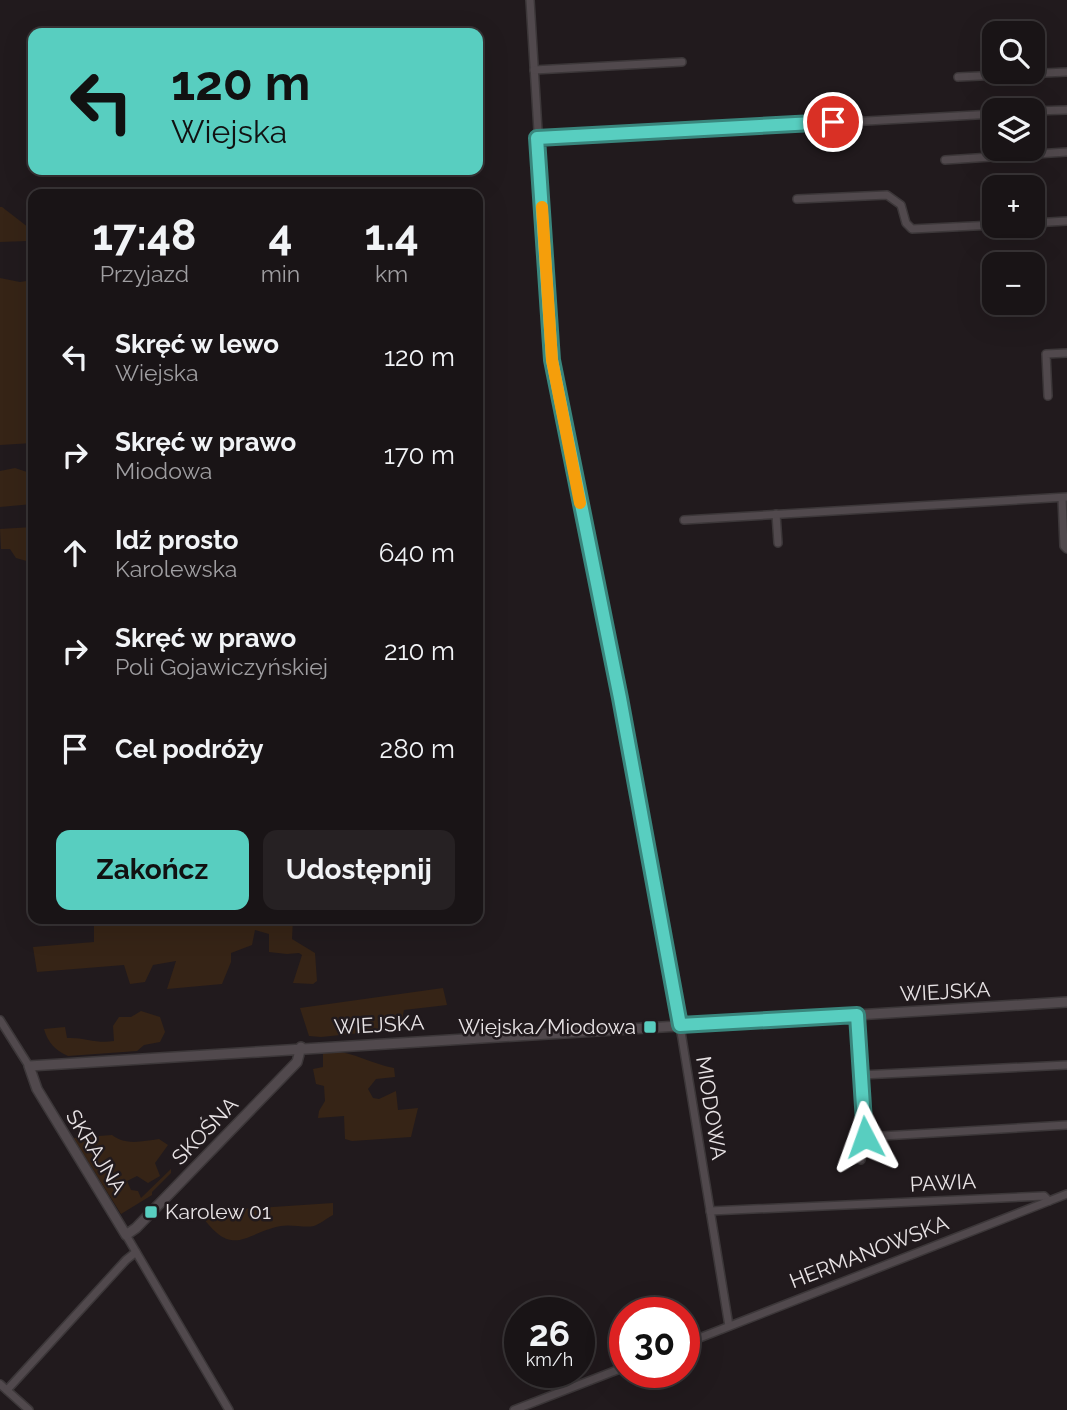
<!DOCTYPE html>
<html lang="pl">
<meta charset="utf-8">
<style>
:root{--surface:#191416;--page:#262123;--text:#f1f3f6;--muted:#9f9ea1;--line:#373335;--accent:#58cec0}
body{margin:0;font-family:Raleway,sans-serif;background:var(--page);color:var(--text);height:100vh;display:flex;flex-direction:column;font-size:26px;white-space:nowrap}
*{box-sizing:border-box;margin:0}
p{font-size:23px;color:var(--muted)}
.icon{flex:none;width:38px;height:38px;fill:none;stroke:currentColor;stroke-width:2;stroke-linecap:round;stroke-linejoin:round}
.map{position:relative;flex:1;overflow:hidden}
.details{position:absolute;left:28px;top:189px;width:455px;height:735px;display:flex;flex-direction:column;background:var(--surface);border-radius:14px;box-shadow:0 7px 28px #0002,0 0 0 2px var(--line)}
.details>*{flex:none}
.banner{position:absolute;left:28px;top:28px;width:455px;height:147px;border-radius:14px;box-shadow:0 7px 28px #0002,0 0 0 2px var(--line);background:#58cec0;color:#111;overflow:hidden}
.tools{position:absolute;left:982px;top:21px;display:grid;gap:14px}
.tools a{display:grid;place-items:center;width:63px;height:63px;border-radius:14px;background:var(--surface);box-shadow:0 7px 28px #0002,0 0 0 2px var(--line);font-size:35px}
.speed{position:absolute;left:504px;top:1297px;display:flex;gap:14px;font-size:35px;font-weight:700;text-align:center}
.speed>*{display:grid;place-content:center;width:91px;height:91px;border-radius:50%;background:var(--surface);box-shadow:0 7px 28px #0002,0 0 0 2px var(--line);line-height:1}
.speed small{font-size:18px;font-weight:400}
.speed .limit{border:10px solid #d22;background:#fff;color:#111}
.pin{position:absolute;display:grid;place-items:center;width:60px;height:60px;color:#fff;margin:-30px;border:4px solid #fff;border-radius:50%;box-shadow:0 2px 7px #0007}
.me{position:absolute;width:77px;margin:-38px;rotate:356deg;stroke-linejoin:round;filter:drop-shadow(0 0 5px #0008)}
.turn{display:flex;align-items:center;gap:24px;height:147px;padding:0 28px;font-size:32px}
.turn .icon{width:91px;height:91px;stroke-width:2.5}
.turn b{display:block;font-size:49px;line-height:60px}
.eta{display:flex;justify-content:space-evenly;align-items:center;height:119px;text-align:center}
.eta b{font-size:42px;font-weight:700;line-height:49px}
.primary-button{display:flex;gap:14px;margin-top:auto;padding:14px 28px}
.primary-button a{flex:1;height:80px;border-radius:14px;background:var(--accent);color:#111;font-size:28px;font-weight:700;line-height:80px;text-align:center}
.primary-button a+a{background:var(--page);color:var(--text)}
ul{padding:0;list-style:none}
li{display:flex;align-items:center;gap:21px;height:98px;padding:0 28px}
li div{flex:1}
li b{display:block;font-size:26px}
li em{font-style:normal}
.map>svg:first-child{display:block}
.green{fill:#362416}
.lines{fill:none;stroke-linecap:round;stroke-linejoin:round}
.minor-casing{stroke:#3c3739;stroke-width:10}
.tertiary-casing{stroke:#3c3739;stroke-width:12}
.minor{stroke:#51494d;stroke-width:7}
.tertiary{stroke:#51494d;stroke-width:9}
.route-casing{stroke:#39867d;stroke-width:18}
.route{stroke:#58cec0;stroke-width:12}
.slow{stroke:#f59e0b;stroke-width:12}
.poi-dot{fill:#58cec0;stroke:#211a1d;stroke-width:2.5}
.labels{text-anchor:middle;stroke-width:5;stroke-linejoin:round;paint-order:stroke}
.street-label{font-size:21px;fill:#e8e3e5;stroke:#211a1d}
.poi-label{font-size:21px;fill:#e8e3e5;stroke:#211a1d;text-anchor:end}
</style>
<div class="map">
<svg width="1067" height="1410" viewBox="0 0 1067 1410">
<rect width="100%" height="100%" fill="#211a1d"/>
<g class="green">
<polygon points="2,207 33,231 33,235 28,241 0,242 0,207"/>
<polygon points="0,278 20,282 33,280 33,357 27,363 33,368 33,443 0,445"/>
<polygon points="15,468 33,474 33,504 0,507 0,471"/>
<polygon points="33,527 30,562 16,558 10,549 1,549 0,529"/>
<polygon points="141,919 293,919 292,939 315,953 317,981 313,984 293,983 302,955 299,953 287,954 269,952 269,934 255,930 252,945 231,953 231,962 222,984 167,989 176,961 153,965 145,982 130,984 124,965 37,972 33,947 94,942 94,922"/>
<polygon points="443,988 447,1005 404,1010 400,1029 321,1037 309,1036 300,1008"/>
<path d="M141 1011 160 1017 165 1032 160 1042 144 1045 137 1051 68 1056C55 1050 48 1043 44 1029L65 1027 67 1038C84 1037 97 1044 114 1041L113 1026 119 1017H131Z"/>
<path d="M331 1051C354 1052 372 1064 394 1068L395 1077 376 1079 368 1089 373 1098 379 1099 396 1091 398 1110 418 1108 411 1137 352 1141 345 1139 344 1116 318 1118 319 1111 325 1101 324 1086 316 1084 313 1069 323 1067V1052Z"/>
<path d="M112 1135C126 1146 143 1141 159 1139L168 1145 155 1163 160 1176 148 1183 137 1176 127 1181 131 1190 138 1191 141 1198 171 1169V1173L152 1192V1195L121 1214 73 1138Z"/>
<path d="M333 1203V1215C327 1218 320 1224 314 1226 304 1228 291 1224 281 1226 245 1233 234 1258 204 1219L206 1211 221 1216 226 1210Z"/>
</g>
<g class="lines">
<g class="minor-casing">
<g id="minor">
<polyline points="530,0 552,360 620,698 682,1038 729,1326"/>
<polyline points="534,70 682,62"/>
<polyline points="958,77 1067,72"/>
<polyline points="1032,111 1067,110"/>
<polyline points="537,139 994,114"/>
<polyline points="945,160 1067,152"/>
<polyline points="797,199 887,195 901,205 906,223 912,229 994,225"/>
<polyline points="1032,223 1067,221"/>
<polyline points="1048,396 1046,354 1067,353"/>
<polyline points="1062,498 1064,546 1067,549"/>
<polyline points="776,514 778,543"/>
<polyline points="684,520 1067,497"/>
<polyline points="857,1015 865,1137 861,1160"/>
<polyline points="0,1020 29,1066"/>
<polyline points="861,1075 1067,1065"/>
<polyline points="865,1137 1067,1125"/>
<polyline points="710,1211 1044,1196 1049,1201"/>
<polyline points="126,1235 229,1410"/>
<polyline points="684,1344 1067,1194"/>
<polyline points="0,1384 29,1410"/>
<polyline points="7,1390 126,1260 136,1252"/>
<polyline points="514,1410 625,1367"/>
</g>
</g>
<g class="tertiary-casing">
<polyline id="tertiary" points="301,1047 297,1062 136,1228 126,1235 37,1089 29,1066 1067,1002"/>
</g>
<use href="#minor" class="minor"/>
<use href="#tertiary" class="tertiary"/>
</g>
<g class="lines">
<g class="route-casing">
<polyline id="route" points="833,122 537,138 552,360 620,698 680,1025 857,1015 865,1137"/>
</g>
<use href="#route" class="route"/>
<polyline class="slow" points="542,207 552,360 580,503"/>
</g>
<g class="poi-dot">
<rect x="643" y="1020" width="14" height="14" rx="3.5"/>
<rect x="144" y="1205" width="14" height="14" rx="3.5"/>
</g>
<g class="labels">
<g class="street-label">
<text transform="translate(945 992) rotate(-3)" y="7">WIEJSKA</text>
<text transform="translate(379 1025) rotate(-3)" y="7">WIEJSKA</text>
<text transform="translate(711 1108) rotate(81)" y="7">MIODOWA</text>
<text transform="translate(205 1131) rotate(-46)" y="7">SKOŚNA</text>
<text transform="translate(96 1152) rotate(58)" y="7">SKRAJNA</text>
<text transform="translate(943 1183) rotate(-3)" y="7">PAWIA</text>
<text transform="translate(869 1252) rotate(-21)" y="7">HERMANOWSKA</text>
</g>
<g class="poi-label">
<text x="636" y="1034">Wiejska/Miodowa</text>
<text x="165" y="1219" text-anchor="start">Karolew 01</text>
</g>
</g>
</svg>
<div class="tools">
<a><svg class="icon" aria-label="search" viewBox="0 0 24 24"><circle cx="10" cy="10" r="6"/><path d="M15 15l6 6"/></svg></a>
<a><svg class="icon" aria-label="layers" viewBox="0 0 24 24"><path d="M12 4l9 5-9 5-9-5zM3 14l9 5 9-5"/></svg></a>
<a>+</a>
<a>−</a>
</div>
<div class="speed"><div>26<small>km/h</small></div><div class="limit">30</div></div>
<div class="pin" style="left:833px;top:122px;background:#d93025"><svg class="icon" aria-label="arrive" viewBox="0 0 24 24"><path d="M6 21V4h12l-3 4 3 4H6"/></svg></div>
<svg class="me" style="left:865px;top:1137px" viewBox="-20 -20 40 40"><path d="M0-17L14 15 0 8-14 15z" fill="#58cec0" stroke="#fff" stroke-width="4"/></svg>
<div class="banner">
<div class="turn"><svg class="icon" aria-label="left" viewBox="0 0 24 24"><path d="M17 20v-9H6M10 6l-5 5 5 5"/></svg><div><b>120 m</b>Wiejska</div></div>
</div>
<section class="details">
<div class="eta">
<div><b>17:48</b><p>Przyjazd</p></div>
<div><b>4</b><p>min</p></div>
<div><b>1.4</b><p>km</p></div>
</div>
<ul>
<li><svg class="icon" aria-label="left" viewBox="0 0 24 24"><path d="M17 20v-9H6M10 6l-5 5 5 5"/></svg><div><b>Skręć w lewo</b><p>Wiejska</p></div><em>120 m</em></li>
<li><svg class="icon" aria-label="right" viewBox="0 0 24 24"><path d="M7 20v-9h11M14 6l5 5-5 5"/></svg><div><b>Skręć w prawo</b><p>Miodowa</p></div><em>170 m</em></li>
<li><svg class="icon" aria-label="ahead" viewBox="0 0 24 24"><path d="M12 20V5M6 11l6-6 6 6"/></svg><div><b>Idź prosto</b><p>Karolewska</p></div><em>640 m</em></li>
<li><svg class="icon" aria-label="right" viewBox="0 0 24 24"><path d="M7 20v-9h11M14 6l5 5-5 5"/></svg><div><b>Skręć w prawo</b><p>Poli Gojawiczyńskiej</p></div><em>210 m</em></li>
<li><svg class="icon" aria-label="arrive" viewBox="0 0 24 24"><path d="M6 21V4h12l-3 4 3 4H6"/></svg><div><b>Cel podróży</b></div><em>280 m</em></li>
</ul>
<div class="primary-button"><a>Zakończ</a><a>Udostępnij</a></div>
</section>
</div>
